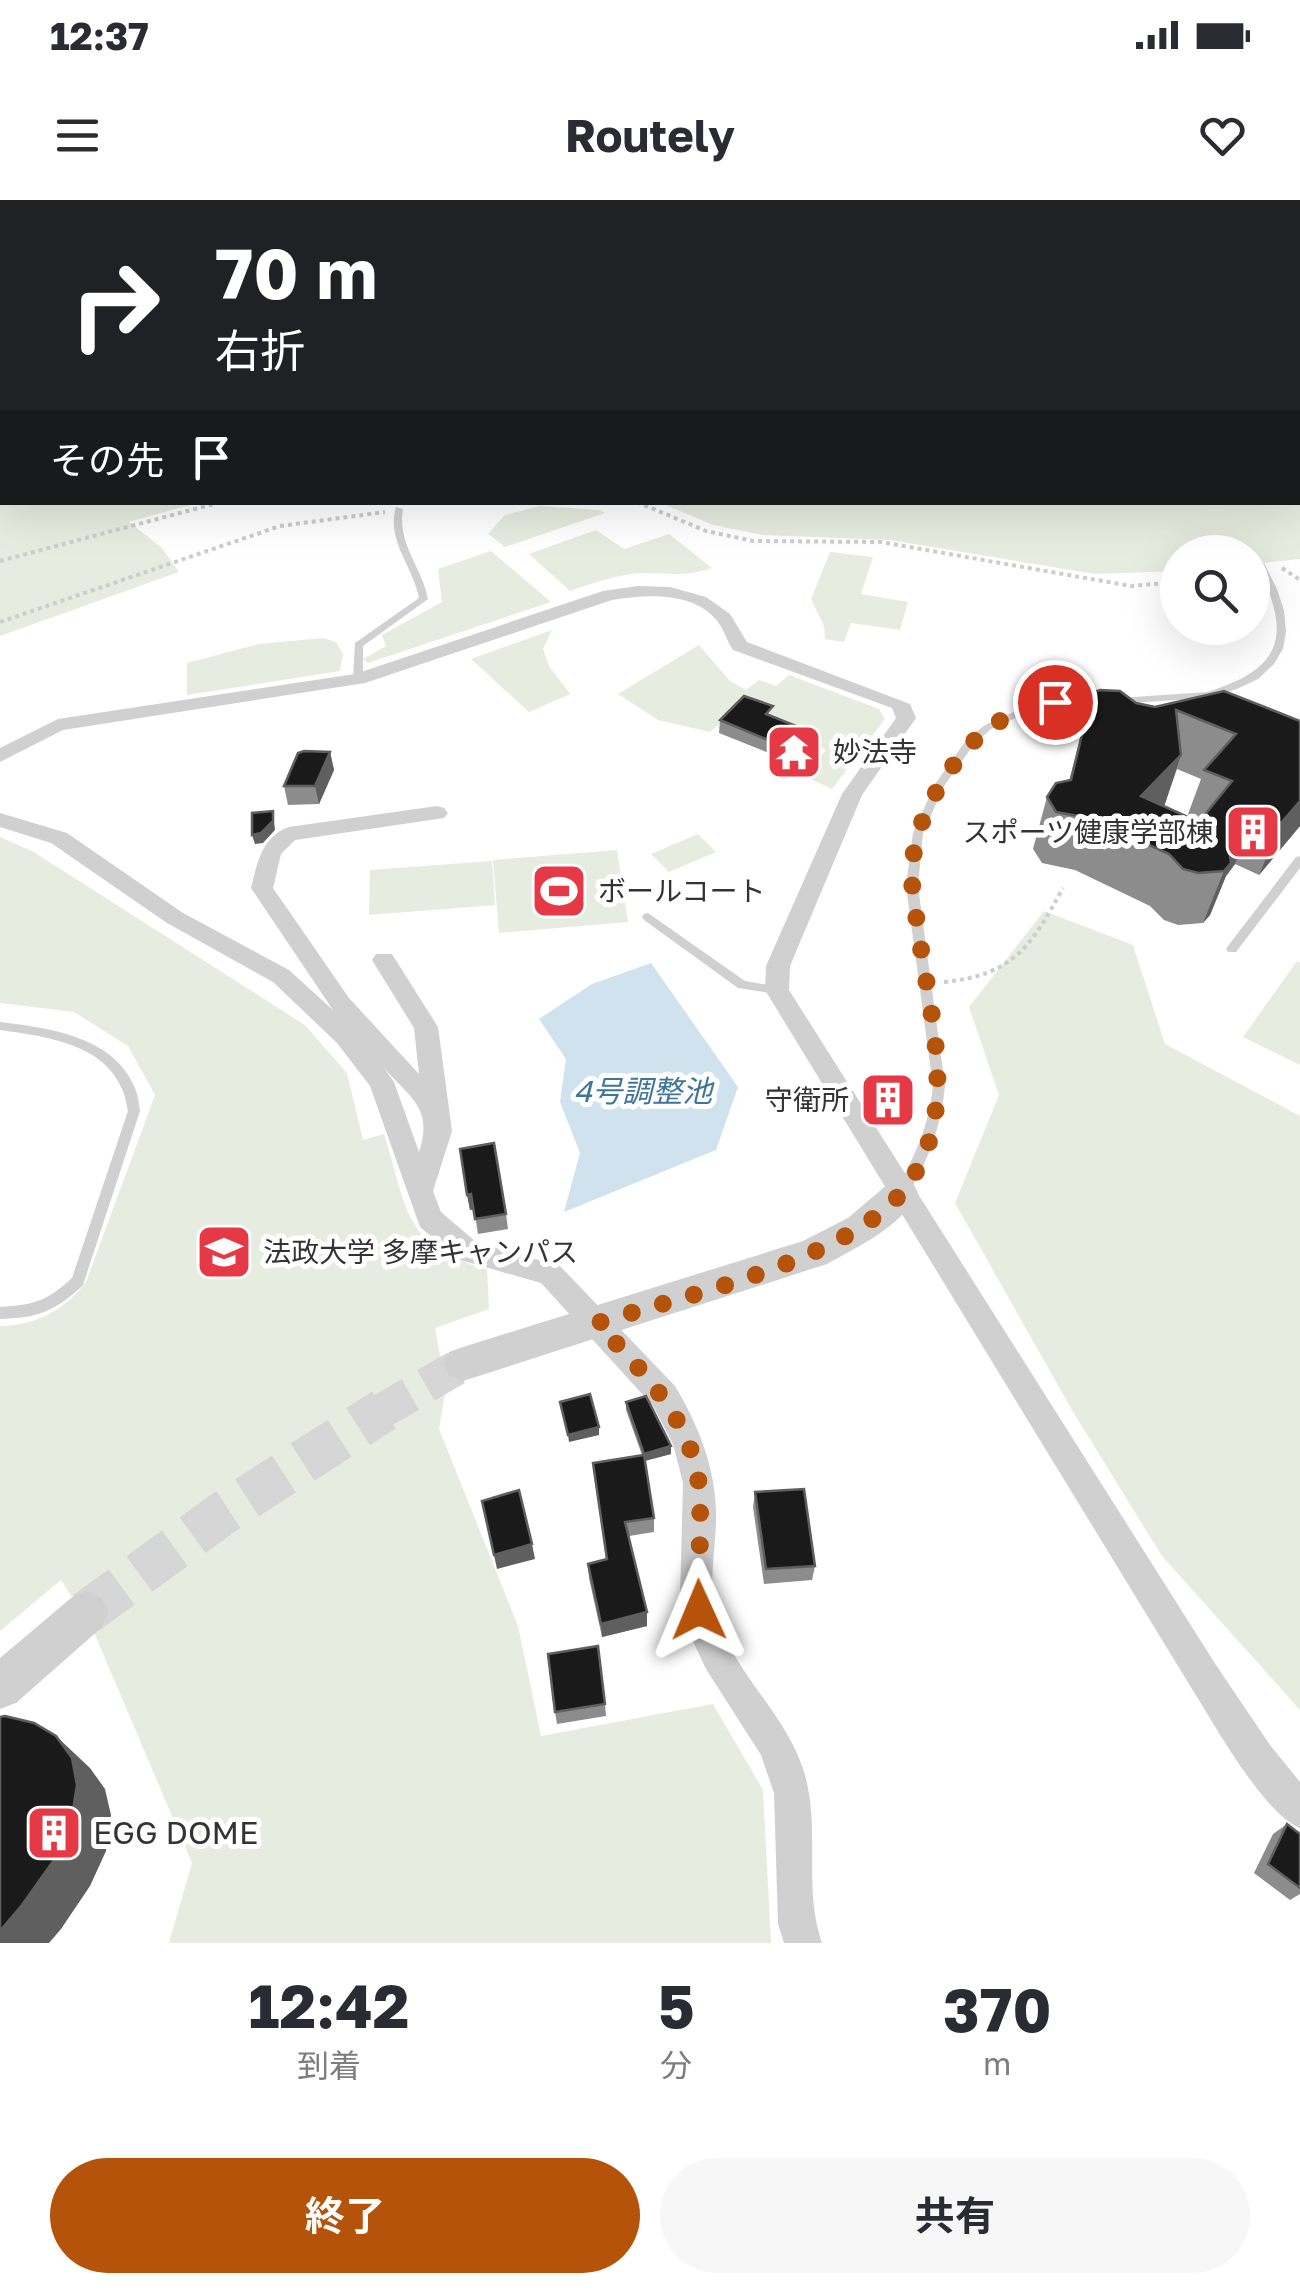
<!DOCTYPE html>
<html lang="ja">
<meta charset="utf-8">
<style>
:root{--surface:#fff;--page:#f7f7f7;--text:#2b2b33;--muted:#7c7c81;--accent:#b45309}
body{margin:0;font-family:"Golos Text","Noto Sans JP",sans-serif;background:var(--page);color:var(--text);height:100vh;display:flex;flex-direction:column;font-size:38px;white-space:nowrap}
*{box-sizing:border-box;margin:0}
p{font-size:32px;color:var(--muted)}
.icon{flex:none;width:55px;height:55px;fill:none;stroke:currentColor;stroke-width:2;stroke-linecap:round;stroke-linejoin:round}
.map{position:relative;height:1743px;overflow:hidden}
.sheet{display:flex;flex-direction:column;background:var(--surface);flex:1}
.sheet>*{flex:none}
.guide{position:absolute;left:0px;top:0px;width:1300px;height:305px;box-shadow:0 10px 40px #0002;background:#202124;color:#fff;overflow:hidden}
.buttons{position:absolute;left:1160px;top:335px;display:grid;gap:20px}
.buttons a{display:grid;place-items:center;width:110px;height:110px;border-radius:50%;background:var(--surface);box-shadow:0 10px 40px #0002;font-size:50px}
.pin{position:absolute;display:grid;place-items:center;width:85px;height:85px;color:#fff;margin:-42px;border:5px solid #fff;border-radius:50%;box-shadow:0 2px 10px #0007}
.me{position:absolute;width:110px;margin:-55px;rotate:359deg;stroke-linejoin:round;filter:drop-shadow(0 0 8px #0008)}
.turn{display:flex;align-items:center;gap:35px;height:210px;padding:0 50px;font-size:45px}
.turn .icon{width:130px;height:130px;stroke-width:2.5}
.turn b{display:block;font-size:70px;line-height:85px}
.then{display:flex;align-items:center;height:95px;padding:0 50px;background:#0003;gap:20px;font-size:38px}
.eta{display:flex;justify-content:space-evenly;align-items:center;height:170px;text-align:center}
.eta b{font-size:60px;font-weight:700;line-height:70px}
.primary-button{display:flex;gap:20px;margin-top:auto;padding:20px 50px}
.primary-button a{flex:1;height:115px;border-radius:60px;background:var(--accent);color:#fff;font-size:40px;font-weight:700;line-height:115px;text-align:center}
.primary-button a+a{background:var(--page);color:var(--text)}
.status{display:flex;justify-content:space-between;align-items:center;height:70px;padding:0 50px;background:var(--surface);direction:ltr}
.status svg{height:28px;fill:currentColor}
header{display:flex;justify-content:space-between;align-items:center;height:130px;padding:0 50px;background:var(--surface);font-size:45px;font-weight:700}
.map>svg:first-child{display:block}
.green{fill:#e6ecdf}
.water{fill:#cfe2ee}
.lines{fill:none;stroke-linecap:round;stroke-linejoin:round}
.tertiary-tunnel-far1{stroke:#d6d6d6;stroke-width:35;stroke-dasharray:35 18;stroke-linecap:butt}
.tertiary-tunnel{stroke:#d6d6d6;stroke-width:44;stroke-dasharray:44 22;stroke-linecap:butt}
.path{stroke:#cdcdcd;stroke-width:4;stroke-dasharray:4 4;stroke-linecap:butt}
.service{fill:#d0d0d0;fill-rule:evenodd}
.minor{fill:#d0d0d0;fill-rule:evenodd}
.tertiary{fill:#d0d0d0;fill-rule:evenodd}
.wall{fill:#8c8c8c;fill-rule:evenodd}
.shaded-wall{fill:#5f5f5f}
.building{fill:#1a1a1a;stroke:#5f5f5f;stroke-width:2.5;fill-rule:evenodd}
.route{stroke:#b45309;stroke-width:18;stroke-dasharray:0 32.4}
.labels{text-anchor:middle;stroke-width:10;stroke-linejoin:round;paint-order:stroke}
.poi-label{font-size:28px;fill:#333;stroke:#fff;text-anchor:start}
.water-label{font-size:30px;font-style:italic;fill:#3f7597;stroke:#fff}
.near-poi-label{font-size:32px;fill:#333;stroke:#fff;text-anchor:start}
</style>
<div class="status"><b>12:37</b><svg viewBox="0 0 49 12"><path d="M0 12V9h3v3zM5 12V6h3v6zM10 12V3h3v9zM15 12V0h3v12zM26 1h20v11H26zM47 4h2v5h-2z"/></svg></div>
<header><svg class="icon" aria-label="menu" viewBox="0 0 24 24"><path d="M4 6h16M4 12h16M4 18h16"/></svg>Routely<svg class="icon" aria-label="heart" viewBox="0 0 24 24"><path d="M12 20l-8-8c-3-5 5-10 8-4 3-6 11-1 8 4z"/></svg></header>
<div class="map">
<svg width="1300" height="1743" viewBox="0 0 1300 1743">
<rect width="100%" height="100%" fill="#fff"/>
<g class="green">
<polygon points="0,0 1300,0 1300,359 1253,364 1252,352 1178,352 1177,371 1095,374 890,340 763,335 713,325 661,303 1298,302 1298,2 2,2 2,302 197,303 129,322 162,348 179,372 0,436"/>
<polygon points="540,306 600,310 605,313 505,347 488,334 505,315"/>
<path d="M596 330 624 349 669 334 712 368C683 378 669 372 640 373 616 375 593 383 570 391L529 354Z"/>
<polygon points="491,351 551,402 368,463 363,459 386,446 382,435 442,402 438,369"/>
<polygon points="830,352 873,357 861,394 908,402 900,430 851,423 844,442 825,439 824,426 811,399"/>
<polygon points="552,430 543,449 549,466 570,494 529,512 471,459"/>
<polygon points="323,438 336,442 343,454 340,471 187,495 187,463 259,444"/>
<polygon points="699,445 730,481 746,490 759,480 776,486 789,475 879,509 885,519 832,589 802,575 826,550 771,527 742,505 710,532 658,520 618,494"/>
<polygon points="698,634 716,652 669,672 651,654"/>
<path d="M0 637 32 651 305 825 347 873 363 940 384 934C408 1009 402 1047 487 1069L489 1109 435 1128 446 1188 439 1229 518 1426 541 1536 713 1504 763 1590 771 1743H169L192 1663 93 1430 61 1380 0 1431V1126C37 1125 63 1111 86 1082L155 895 128 846 74 812 0 803Z"/>
<polygon points="617,650 628,722 499,733 493,660"/>
<polygon points="492,661 495,705 369,715 370,670"/>
<polygon points="1044,711 1133,745 1165,844 1300,916 1300,1510 1162,1356 1073,1212 955,1003 999,895 969,807"/>
<polygon points="1297,761 1300,763 1300,865 1243,837"/>
</g>
<polygon class="water" points="651,763 738,887 716,950 564,1012 580,953 560,902 566,859 539,819 592,784"/>
<g class="lines">
<polyline class="tertiary-tunnel-far1" points="380,1212 463,1164"/>
<polyline class="tertiary-tunnel" points="86,1413 223,1313 384,1210"/>
<g class="path">
<polyline points="637,302 706,331 753,341 881,342 1131,386 1178,382"/>
<polyline points="0,361 221,302"/>
<polyline points="1282,368 1300,380"/>
<polyline points="0,422 280,326 385,312"/>
<path d="M944 782C1014 775 1031 746 1063 688"/>
</g>
<g class="service">
<path d="M396 307 403 309C397 345 422 366 428 399L363 446V479L358 482 353 479 355 443 419 398C413 366 386 341 396 307Z"/>
<path d="M1258 363H1264L1277 389 1284 411 1286 431 1283 449 1274 464 1258 479 1237 489 1208 498 1036 509 991 529 975 543 944 586 923 633 918 686 945 886C941 927 928 962 906 997L901 998 896 997 894 993C915 956 928 929 933 886L906 686 913 633 935 584 967 539 985 525 1031 504 1207 492C1285 468 1291 434 1257 365Z"/>
<polygon points="1300,656 1300,668 1236,752 1228,752 1226,749 1228,746 1296,657"/>
<polygon points="648,713 745,781 781,787 783,790 781,793 777,794 738,788 644,720 642,717 644,714"/>
<path d="M0 822C48 828 114 836 135 888 138 895 139 904 140 911L83 1085C56 1111 37 1118 0 1119V1107C34 1105 47 1101 72 1078L128 911C126 903 125 894 121 887 102 843 42 836 0 830Z"/>
</g>
<g class="minor">
<path d="M638 386 670 387 706 397 730 414 747 442 910 504 916 518 862 595 790 766 789 790 1216 1465 1270 1545 1300 1582V1628C1263 1613 1215 1525 1192 1489L765 790 766 766 842 594 896 518 892 508 733 450C727 441 724 430 718 422 695 391 646 394 612 400L365 483 63 530 0 562V548L58 519 355 474 603 391Z"/>
<path d="M437 606 444 608 448 613 444 618 295 640 281 654 273 688 349 798 419 874 414 828 372 760 376 754H392L438 827 452 931 433 991 441 1012 476 1042 560 1066 675 1186C700 1228 718 1274 716 1324 715 1352 709 1380 715 1408 728 1468 784 1510 803 1569 822 1626 802 1686 822 1743H784L778 1724 774 1593 761 1555 706 1469 690 1435 680 1397 683 1283 673 1244 653 1206 541 1083 457 1059 420 1027 370 886 337 843 273 782 167 723 51 643 0 627V613L67 633 183 713 289 770 333 810 251 688C257 664 262 636 289 627ZM384 868C412 899 433 909 419 952L394 882Z"/>
</g>
<g class="tertiary">
<path d="M901 979 913 983 918 993C901 1027 859 1046 827 1064L463 1181 449 1176 444 1164 449 1152 463 1147 803 1041 848 1018 889 983Z"/>
<polygon points="86,1391 101,1398 108,1413 101,1428 16,1503 0,1509 0,1458 71,1398"/>
</g>
</g>
<g class="wall">
<path d="M1092 493 1155 507 1300 521V626L1259 675 1235 664 1226 676 1210 715 1203 723 1178 725 1164 720 1150 706 1075 670 1042 663 1033 649 1047 597 1069 581ZM1177 569 1201 579 1187 617 1164 606Z"/>
<polygon points="720,520 816,534 814,547 796,564 719,533"/>
<polygon points="330,552 334,570 319,604 288,605 284,586"/>
<polygon points="460,949 506,1014 508,1029 478,1034 474,1009 470,1010"/>
<polygon points="626,1202 671,1246 671,1254 645,1261 654,1318 654,1332 629,1336 647,1412 647,1426 602,1437 589,1378 588,1364 606,1360 593,1263 642,1255 626,1210"/>
<polygon points="755,1292 815,1366 812,1380 764,1384 753,1307"/>
<polygon points="605,1504 606,1516 557,1524 555,1512"/>
<polygon points="1287,1624 1300,1634 1300,1694 1290,1700 1254,1673 1273,1634"/>
</g>
<g class="shaded-wall">
<polygon points="816,534 814,547 796,564 797,552"/>
<polygon points="330,552 334,570 319,604 315,586"/>
<polygon points="1181,555 1164,607 1141,596"/>
<polygon points="1300,601 1300,626 1259,675 1281,623"/>
<polygon points="273,611 275,630 263,643 255,644 252,635"/>
<polygon points="1256,613 1235,664 1226,676 1210,715 1203,723 1224,671 1229,648"/>
<polygon points="471,994 474,1009 470,1010 467,995"/>
<polygon points="599,1227 599,1235 569,1242 568,1235"/>
<polygon points="671,1246 671,1254 644,1261 644,1254"/>
<polygon points="532,1344 535,1359 497,1369 494,1355"/>
<polygon points="647,1412 647,1426 602,1437 601,1424"/>
<polygon points="56,1536 90,1568 105,1589 111,1615 106,1651 90,1686 61,1729 49,1743 0,1743 0,1731"/>
</g>
<g class="building">
<path d="M1100 490 1120 491 1136 503 1155 507 1224 491 1300 521V601L1281 623 1256 613 1229 648 1231 663 1224 671 1198 673 1183 669 1169 654 1090 618 1056 612 1047 597 1056 583 1071 580 1092 493ZM1176 510 1236 534 1204 570 1232 581 1199 622 1141 596 1181 555Z"/>
<polygon points="744,496 773,506 766,514 816,534 797,552 720,520"/>
<polygon points="304,551 330,552 315,586 284,586 298,553"/>
<polygon points="273,611 273,621 261,633 252,635 252,613"/>
<polygon points="494,943 506,1014 475,1019 471,994 467,995 460,949"/>
<polygon points="590,1194 599,1227 568,1235 560,1202"/>
<polygon points="646,1196 671,1246 644,1254 626,1202"/>
<polygon points="644,1255 654,1318 625,1322 647,1412 601,1424 588,1364 607,1359 593,1263"/>
<polygon points="804,1289 815,1366 766,1369 755,1292"/>
<polygon points="519,1290 532,1344 494,1355 482,1301"/>
<polygon points="598,1446 605,1504 555,1512 548,1454"/>
<polygon points="5,1516 34,1523 56,1536 72,1558 77,1585 71,1623 54,1660 22,1705 0,1731 0,1517"/>
<polygon points="1287,1624 1300,1634 1300,1688 1268,1664"/>
</g>
<g class="lines">
<path class="route" d="M699 1410C698 1374 701 1337 700 1301 699 1226 645 1174 597 1123 683 1096 845 1061 902 992 963 918 929 814 918 728 914 703 909 677 914 652 920 618 935 591 955 563 981 528 1011 509 1055 502"/>
</g>
<defs>
<g id="temple-square" transform="scale(2.875)"><rect x="-9" y="-9" width="18" height="18" rx="4" fill="#e63946" stroke="#fff"/><path d="M0-6L5-2H3V0L6.5 2.5H4V6H1.5V3h-3V6H-4V2.5H-6.5L-3 0V-2H-5Z" fill="#fff"/></g>
<g id="building-square" transform="scale(2.875)"><rect x="-9" y="-9" width="18" height="18" rx="4" fill="#e63946" stroke="#fff"/><path d="M-4-6H4V6H1V3H-1V6H-4ZM-2.5-4.3h1.7v1.8h-1.7ZM.8-4.3h1.7v1.8H.8ZM-2.5-1h1.7V.8h-1.7ZM.8-1h1.7V.8H.8Z" fill="#fff"/></g>
<g id="stadium-square" transform="scale(2.875)"><rect x="-9" y="-9" width="18" height="18" rx="4" fill="#e63946" stroke="#fff"/><path d="M0-5a6.5 5 0 1 0 0 10a6.5 5 0 1 0 0-10ZM-3.5-1.8h7v3.6h-7Z" fill="#fff"/></g>
<g id="university-square" transform="scale(2.875)"><rect x="-9" y="-9" width="18" height="18" rx="4" fill="#e63946" stroke="#fff"/><path d="M0-5L7-2L0 1L-7-2ZM-4 1L0 2.5L4 1V4Q0 6-4 4Z" fill="#fff"/></g>
</defs>
<g fill-rule="evenodd">
<use href="#temple-square" x="794" y="552"/>
<use href="#building-square" x="1253" y="632"/>
<use href="#stadium-square" x="559" y="691"/>
<use href="#building-square" x="888" y="900"/>
<use href="#university-square" x="224" y="1052"/>
<use href="#building-square" x="54" y="1633"/>
</g>
<g class="labels">
<g class="poi-label">
<text x="833" y="562">妙法寺</text>
<text x="1214" y="642" text-anchor="end">スポーツ健康学部棟</text>
<text x="598" y="701">ボールコート</text>
<text x="849" y="910" text-anchor="end">守衛所</text>
<text x="263" y="1062">法政大学 多摩キャンパス</text>
</g>
<g class="water-label">
<text x="643" y="902">4号調整池</text>
</g>
<g class="near-poi-label">
<text x="93" y="1644">EGG DOME</text>
</g>
</g>
</svg>
<div class="buttons">
<a><svg class="icon" aria-label="search" viewBox="0 0 24 24"><circle cx="10" cy="10" r="6"/><path d="M15 15l6 6"/></svg></a>
</div>
<div class="pin" style="left:1055px;top:502px;background:#d93025"><svg class="icon" aria-label="arrive" viewBox="0 0 24 24"><path d="M6 21V4h12l-3 4 3 4H6"/></svg></div>
<svg class="me" style="left:699px;top:1410px" viewBox="-20 -20 40 40"><path d="M0-17L14 15 0 8-14 15z" fill="#b45309" stroke="#fff" stroke-width="4"/></svg>
<div class="guide">
<div class="turn"><svg class="icon" aria-label="right" viewBox="0 0 24 24"><path d="M7 20v-9h11M14 6l5 5-5 5"/></svg><div><b>70 m</b>右折</div></div>
<div class="then">その先<svg class="icon" aria-label="arrive" viewBox="0 0 24 24"><path d="M6 21V4h12l-3 4 3 4H6"/></svg></div>
</div>
</div>
<section class="sheet">
<div class="eta">
<div><b>12:42</b><p>到着</p></div>
<div><b>5</b><p>分</p></div>
<div><b>370</b><p>m</p></div>
</div>
<div class="primary-button"><a>終了</a><a>共有</a></div>
</section>
